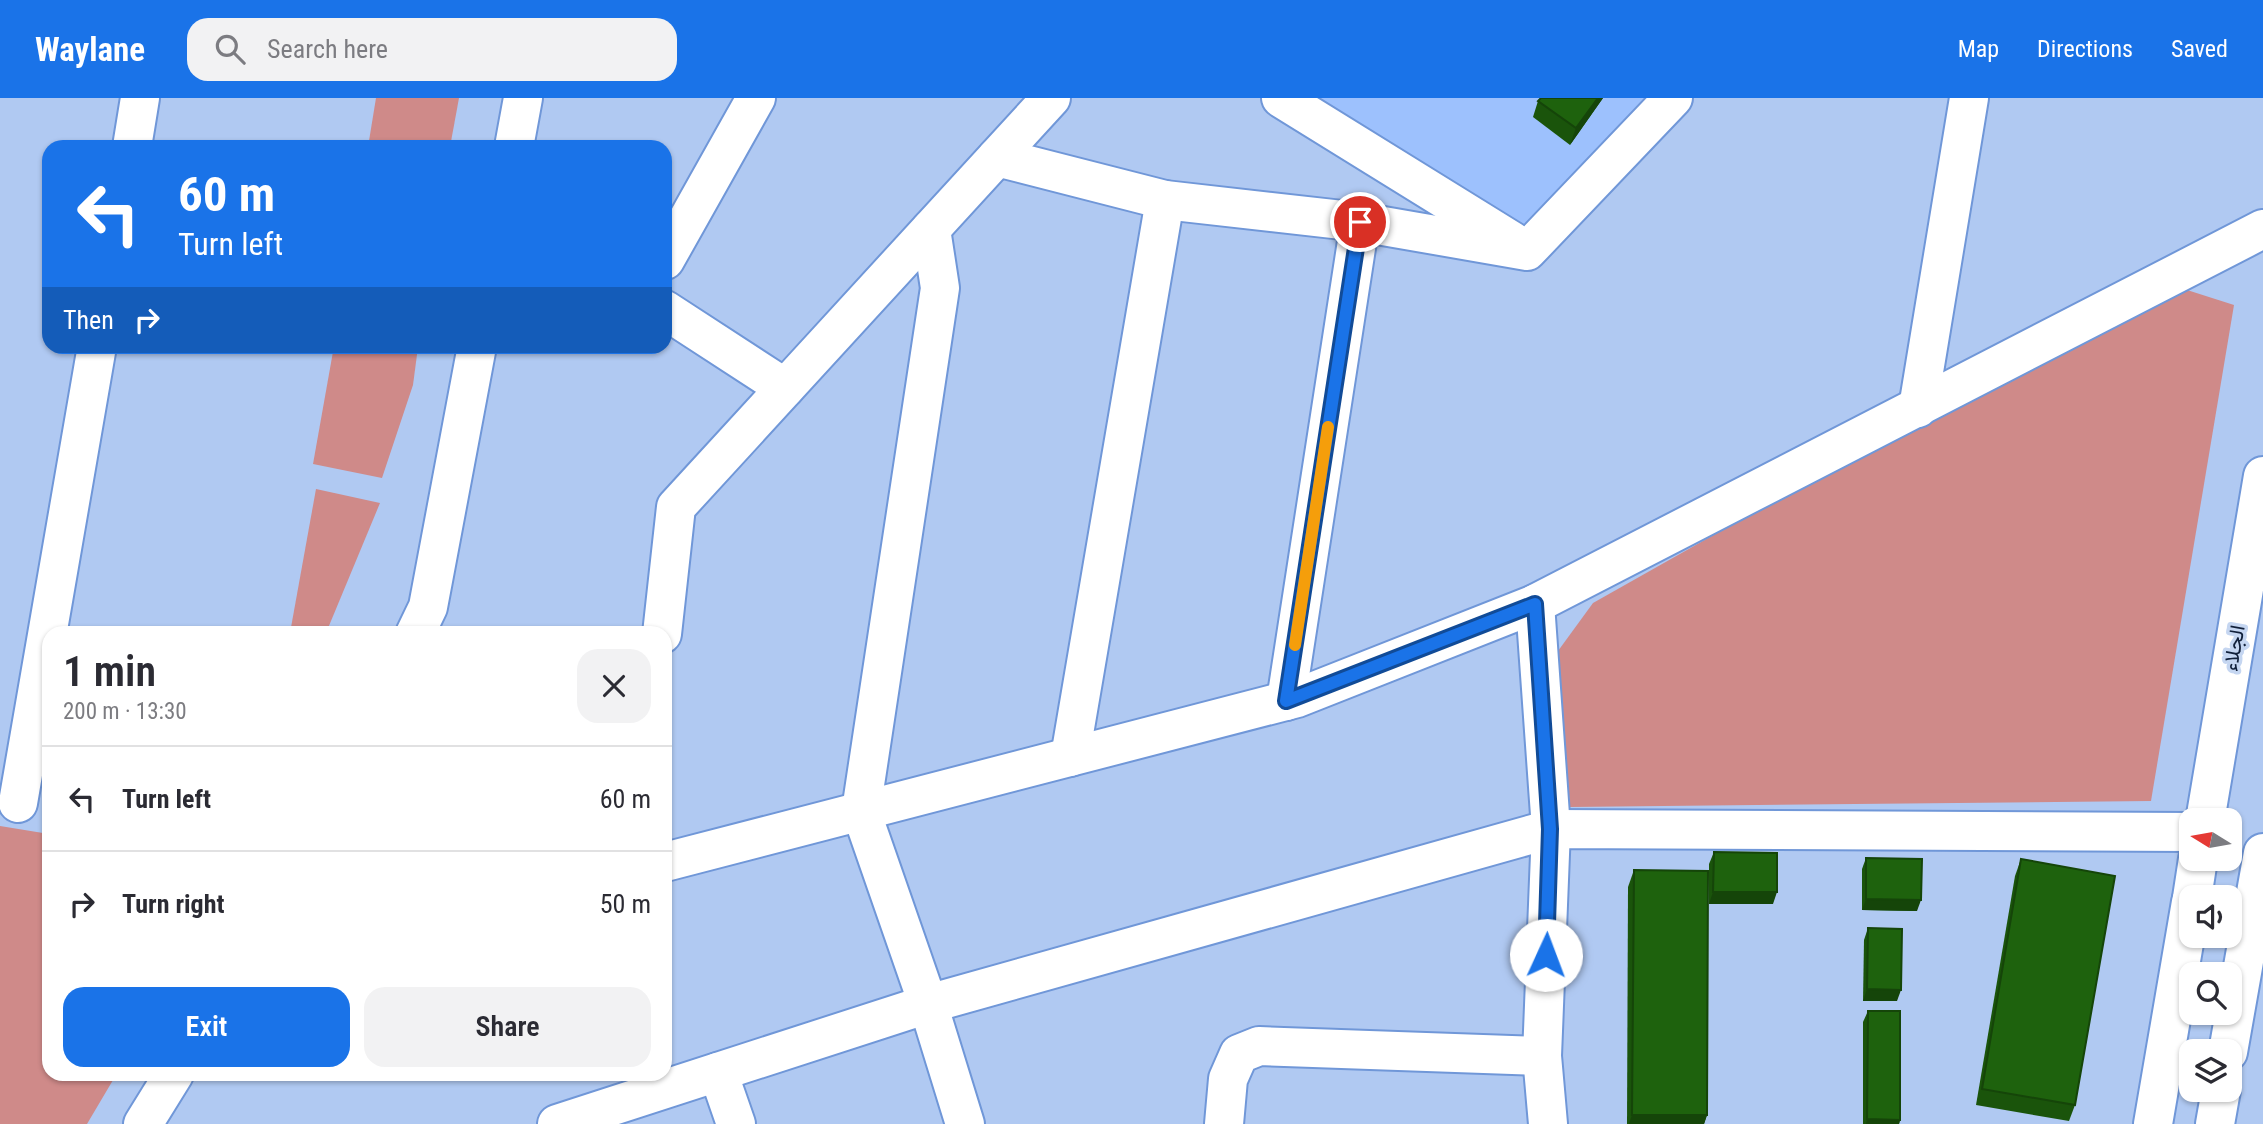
<!DOCTYPE html>
<meta charset="utf-8">
<style>
:root{--surface:#fff;--page:#f2f2f3;--text:#2b2b33;--muted:#7c7c81;--line:#e1e1e2;--accent:#1a73e8}
body{margin:0;font-family:"Roboto Condensed",Vazirmatn,sans-serif;background:var(--page);color:var(--text);height:100vh;display:flex;flex-direction:column;font-size:26px;white-space:nowrap}
*{box-sizing:border-box;margin:0}
p{font-size:23px;color:var(--muted)}
.icon{flex:none;width:38px;height:38px;fill:none;stroke:currentColor;stroke-width:2;stroke-linecap:round;stroke-linejoin:round}
.map{position:relative;flex:1;overflow:hidden}
.sheet{position:absolute;left:42px;top:528px;width:630px;height:455px;display:flex;flex-direction:column;background:var(--surface);border-radius:21px;box-shadow:0 2px 5px #0004}
.sheet>*{flex:none}
.banner{position:absolute;left:42px;top:42px;width:630px;height:214px;border-radius:21px;box-shadow:0 2px 5px #0004;background:#1a73e8;color:#fff;overflow:hidden}
.needle{width:46px;rotate:281deg}
.buttons{position:absolute;left:2179px;top:710px;display:grid;gap:14px}
.buttons a{display:grid;place-items:center;width:63px;height:63px;border-radius:14px;background:var(--surface);box-shadow:0 2px 5px #0004;font-size:35px}
.pin{position:absolute;display:grid;place-items:center;width:60px;height:60px;color:#fff;margin:-30px;border:4px solid #fff;border-radius:50%;box-shadow:0 2px 7px #0007}
.me{position:absolute;width:77px;margin:-38px;rotate:2deg;stroke-linejoin:round;filter:drop-shadow(0 0 5px #0008)}
.turn{display:flex;align-items:center;gap:24px;height:147px;padding:0 21px;font-size:32px}
.turn .icon{width:91px;height:91px;stroke-width:2.5}
.turn b{display:block;font-size:49px;line-height:60px}
.then{display:flex;align-items:center;height:66px;padding:0 21px;background:#0003;gap:14px;font-size:26px}
.round{display:grid;place-items:center;flex:none;width:74px;height:74px;border-radius:21px;background:var(--page)}
.overview{display:flex;align-items:center;justify-content:space-between;height:119px;padding:0 21px}
h1{font-size:42px;font-weight:600;line-height:52px}
.action{display:flex;gap:14px;margin-top:auto;padding:14px 21px}
.action a{flex:1;height:80px;border-radius:21px;background:var(--accent);color:#fff;font-size:28px;font-weight:600;line-height:80px;text-align:center}
.action a+a{background:var(--page);color:var(--text)}
ul{padding:0;list-style:none}
li{display:flex;align-items:center;gap:21px;height:105px;padding:0 21px;border-top:2px solid var(--line)}
li div{flex:1}
li b{display:block;font-size:26px}
li em{font-style:normal}
header{display:flex;align-items:center;gap:42px;box-sizing:border-box;height:98px;padding:0 35px;background:var(--accent);color:#fff}
header strong{font-size:33px}
nav{display:flex;gap:38px;margin-inline-start:auto;font-size:24px}
.search{width:490px;height:63px;background:var(--page);display:flex;align-items:center;gap:18px;box-sizing:border-box;padding:0 24px;border-radius:21px;color:var(--muted);font-size:26px}
.map>svg:first-child{display:block}
.built{fill:#9dc1fd}
.green{fill:#cf8a89}
.lines{fill:none;stroke-linecap:round;stroke-linejoin:round}
.minor-casing{stroke:#7097d8;stroke-width:42}
.trunk-casing{stroke:#7097d8;stroke-width:42}
.minor{stroke:#fff;stroke-width:38}
.trunk{stroke:#fff;stroke-width:38}
.wall{fill:#1a540b}
.shaded-wall{fill:#154509}
.building{fill:#1e620d;stroke:#154509;stroke-width:2}
.route-casing{stroke:#114b97;stroke-width:18}
.route{stroke:#1a73e8;stroke-width:12}
.slow{stroke:#f59e0b;stroke-width:12}
.labels{text-anchor:middle;stroke-width:7;stroke-linejoin:round;paint-order:stroke}
.street-label{font-size:21px;fill:#11203a;stroke:#c5d6f1}
</style>
<header>
<strong>Waylane</strong>
<div class="search"><svg class="icon" aria-label="search" viewBox="0 0 24 24"><circle cx="10" cy="10" r="6"/><path d="M15 15l6 6"/></svg>Search here</div>
<nav><a>Map</a><a>Directions</a><a>Saved</a></nav>
</header>
<div class="map">
<svg width="2263" height="1026" viewBox="0 0 2263 1026">
<rect width="100%" height="100%" fill="#b0c9f2"/>
<polygon class="built" points="1317,0 1646,0 1526,130"/>
<g class="green">
<polygon points="376,0 459,0 450,49 368,49"/>
<polygon points="2162,184 2234,207 2151,703 1570,709 1558,553 1593,505"/>
<polygon points="334,248 418,249 413,287 382,380 313,366"/>
<polygon points="316,391 380,405 326,535 290,535"/>
<polygon points="0,728 49,736 49,976 116,977 87,1026 0,1026"/>
</g>
<g class="lines">
<g class="minor-casing">
<g id="minor">
<polyline points="1281,0 1512,143"/>
<polyline points="132,49 140,0"/>
<polyline points="514,49 523,0"/>
<polyline points="997,59 1165,102 1360,124 1527,153 1673,0"/>
<polyline points="931,131 940,190 861,713 928,906 965,1026"/>
<polyline points="665,162 756,0"/>
<polyline points="665,212 785,290"/>
<polyline points="1918,310 1969,0"/>
<polyline points="1535,506 1551,731 1542,958 1548,1026"/>
<polyline points="415,536 428,509 477,248"/>
<polyline points="662,536 676,409 1051,0"/>
<polyline points="1286,603 1360,124"/>
<polyline points="1070,659 1165,102"/>
<polyline points="18,705 97,248"/>
<polyline points="665,764 1297,600 1535,506 2263,131"/>
<polyline points="718,974 736,1026"/>
<polyline points="143,1026 174,976"/>
<polyline points="557,1026 928,906 1551,731 2191,734"/>
<polyline points="1224,1026 1228,981 1239,956 1259,948 1542,958"/>
</g>
</g>
<g class="trunk-casing">
<g id="trunk">
<polyline points="2205,723 2263,378"/>
<polyline points="2192,800 2198,761"/>
<polyline points="2228,954 2263,755"/>
<polyline points="2153,1026 2191,804"/>
<polyline points="2215,1026 2221,992"/>
</g>
</g>
<use href="#minor" class="minor"/>
<use href="#trunk" class="trunk"/>
</g>
<g class="wall">
<polygon points="1603,0 1570,47 1533,19 1538,3"/>
<polygon points="1714,754 1773,806 1709,806 1709,766"/>
<polygon points="1866,760 1917,813 1862,812 1862,771"/>
<polygon points="2021,761 2075,1007 2069,1023 1976,1007 2015,778"/>
<polygon points="1634,772 1707,1017 1704,1026 1627,1026 1628,789"/>
<polygon points="1868,830 1897,903 1863,903 1864,842"/>
<polygon points="1868,913 1900,1022 1899,1026 1863,1026 1863,924"/>
</g>
<g class="shaded-wall">
<polygon points="1598,0 1603,0 1570,47 1576,30"/>
<polygon points="1713,794 1777,794 1773,806 1709,806"/>
<polygon points="1866,801 1921,802 1917,813 1862,812"/>
<polygon points="1867,891 1901,892 1897,903 1863,903"/>
<polygon points="1632,1017 1707,1017 1704,1026 1629,1026"/>
<polygon points="1867,1021 1900,1022 1899,1026 1866,1026"/>
</g>
<g class="building">
<polygon points="1541,0 1598,0 1576,30 1538,3"/>
<polygon points="1714,754 1777,755 1777,794 1713,794"/>
<polygon points="1866,760 1922,761 1921,802 1866,801"/>
<polygon points="2021,761 2115,778 2075,1007 1982,991"/>
<polygon points="1634,772 1708,773 1707,1017 1632,1017"/>
<polygon points="1868,830 1902,831 1901,892 1867,891"/>
<polygon points="1868,913 1900,913 1900,1022 1867,1021"/>
</g>
<g class="lines">
<g class="route-casing">
<polyline id="route" points="1360,124 1286,603 1535,506 1550,731 1546,857"/>
</g>
<use href="#route" class="route"/>
<polyline class="slow" points="1295,547 1328,329"/>
</g>
<g class="labels">
<g class="street-label">
<text transform="translate(2234 550) rotate(-80)" y="7">الجلاء</text>
</g>
</g>
</svg>
<div class="buttons">
<a><svg class="needle" viewBox="-14 -14 28 28"><path d="M0-13l5 13h-10z" fill="#e53935"/><path d="M0 13l5-13h-10z" fill="#7c7c81"/></svg></a>
<a><svg class="icon" aria-label="sound" viewBox="0 0 24 24"><path d="M4 9h4l5-4v14l-5-4H4zM17 9q2 3 0 6"/></svg></a>
<a><svg class="icon" aria-label="search" viewBox="0 0 24 24"><circle cx="10" cy="10" r="6"/><path d="M15 15l6 6"/></svg></a>
<a><svg class="icon" aria-label="layers" viewBox="0 0 24 24"><path d="M12 4l9 5-9 5-9-5zM3 14l9 5 9-5"/></svg></a>
</div>
<div class="pin" style="left:1360px;top:124px;background:#d93025"><svg class="icon" aria-label="arrive" viewBox="0 0 24 24"><path d="M6 21V4h12l-3 4 3 4H6"/></svg></div>
<svg class="me" style="left:1546px;top:857px" viewBox="-20 -20 40 40"><circle r="19" fill="#fff"/><path d="M0-13L10 11 0 6-10 11z" fill="#1a73e8"/></svg>
<div class="banner">
<div class="turn"><svg class="icon" aria-label="left" viewBox="0 0 24 24"><path d="M17 20v-9H6M10 6l-5 5 5 5"/></svg><div><b>60 m</b>Turn left</div></div>
<div class="then">Then<svg class="icon" aria-label="right" viewBox="0 0 24 24"><path d="M7 20v-9h11M14 6l5 5-5 5"/></svg></div>
</div>
<section class="sheet">
<div class="overview"><div><h1>1 min</h1><p>200 m · 13:30</p></div><a class="round"><svg class="icon" aria-label="close" viewBox="0 0 24 24"><path d="M6 6l12 12M18 6L6 18"/></svg></a></div>
<ul>
<li><svg class="icon" aria-label="left" viewBox="0 0 24 24"><path d="M17 20v-9H6M10 6l-5 5 5 5"/></svg><div><b>Turn left</b></div><em>60 m</em></li>
<li><svg class="icon" aria-label="right" viewBox="0 0 24 24"><path d="M7 20v-9h11M14 6l5 5-5 5"/></svg><div><b>Turn right</b></div><em>50 m</em></li>
</ul>
<div class="action"><a>Exit</a><a>Share</a></div>
</section>
</div>
